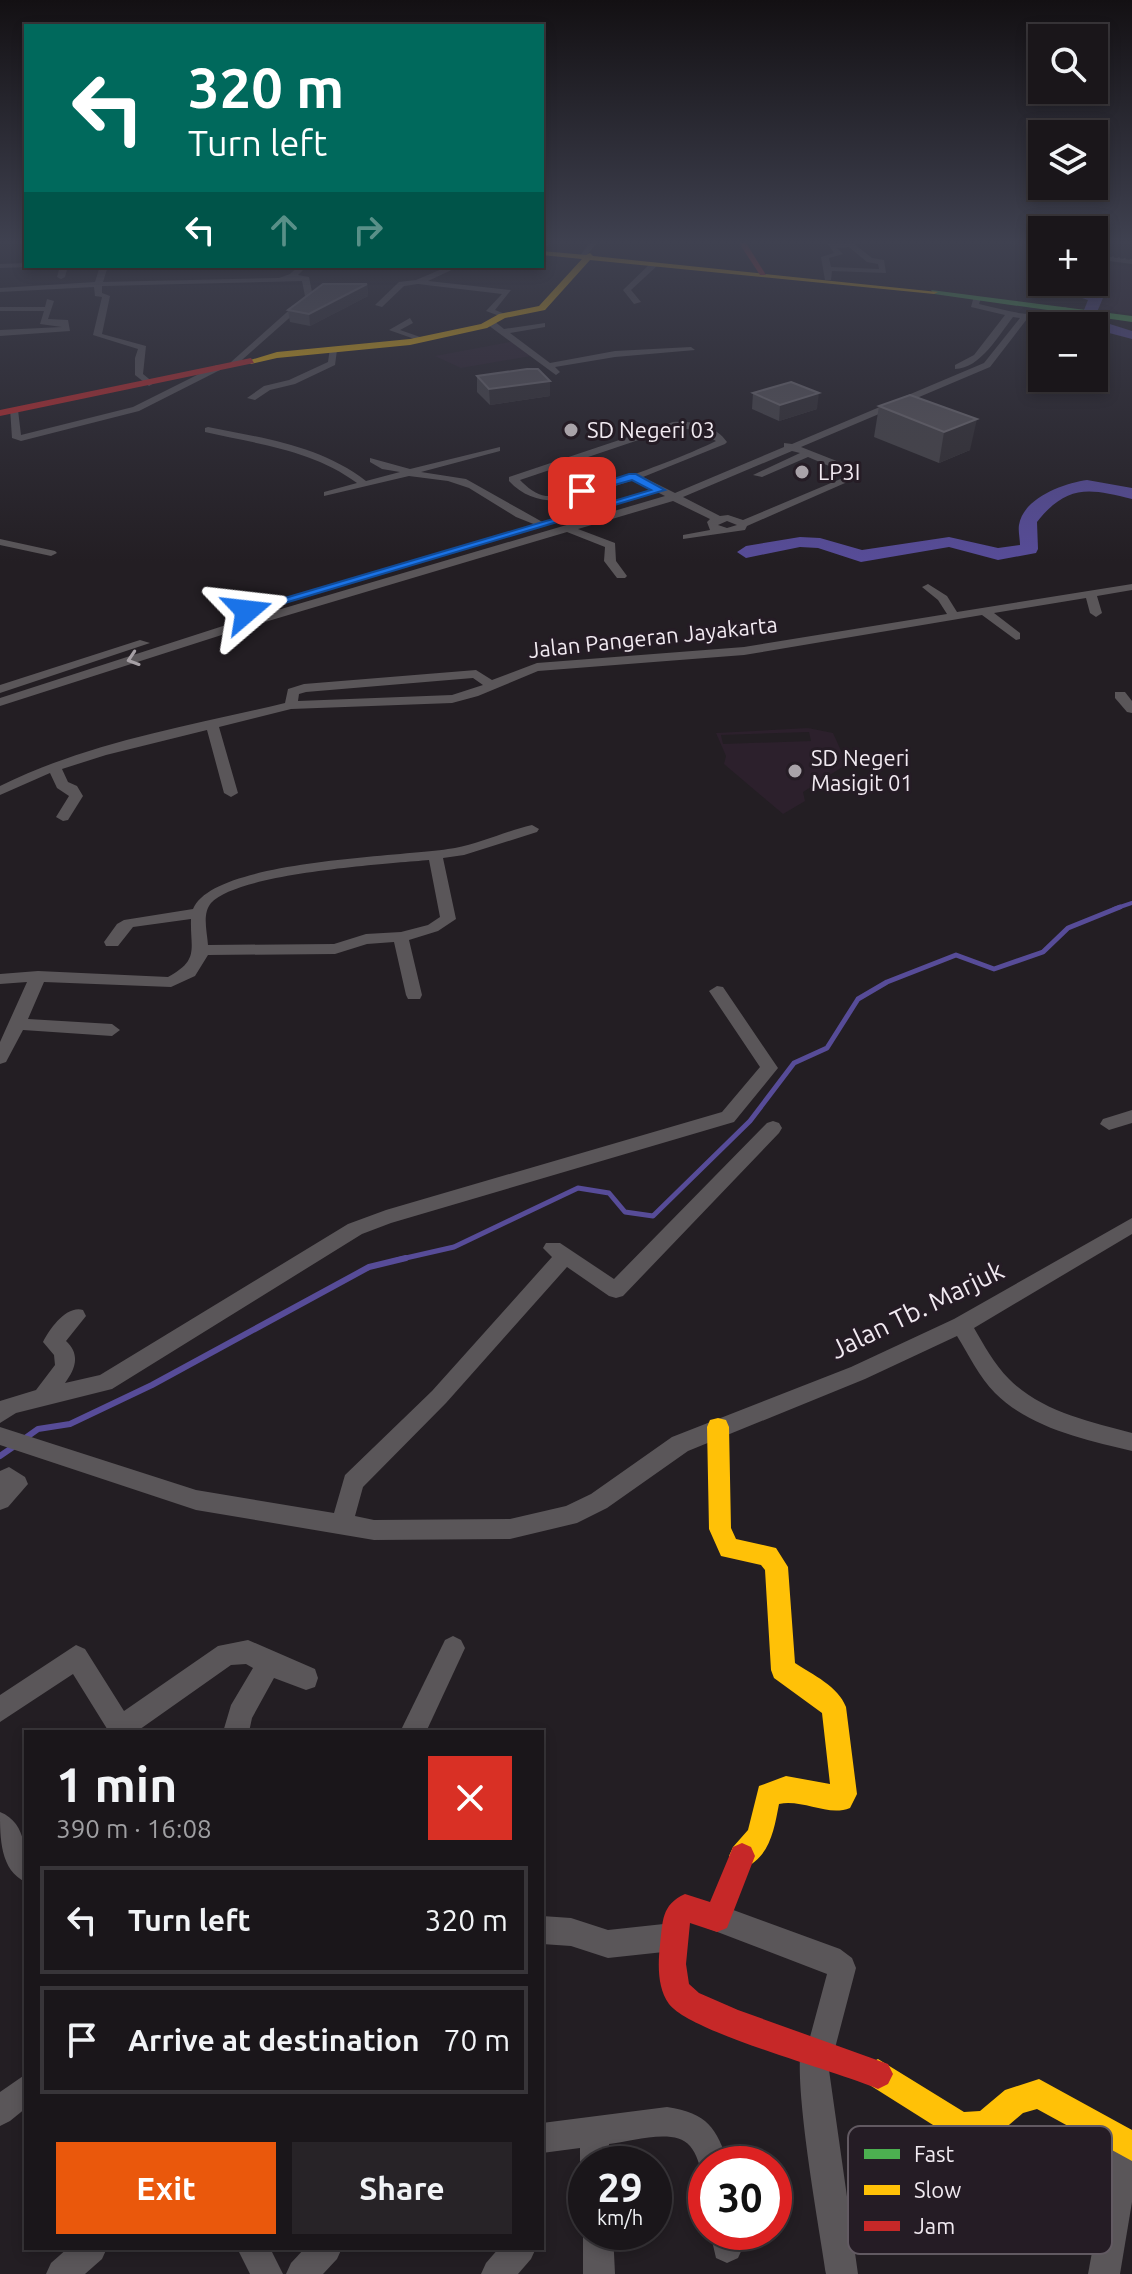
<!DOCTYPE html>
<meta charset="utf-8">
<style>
:root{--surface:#1a161a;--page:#272327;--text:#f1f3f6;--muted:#9f9fa2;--line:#383539;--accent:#ea580c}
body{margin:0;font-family:Ubuntu,sans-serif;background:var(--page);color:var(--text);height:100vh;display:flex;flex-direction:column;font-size:30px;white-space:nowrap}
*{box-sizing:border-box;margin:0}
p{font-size:26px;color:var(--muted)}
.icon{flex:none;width:44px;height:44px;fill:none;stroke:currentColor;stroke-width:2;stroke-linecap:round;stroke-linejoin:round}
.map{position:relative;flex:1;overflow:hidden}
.sheet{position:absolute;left:24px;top:1730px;width:520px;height:520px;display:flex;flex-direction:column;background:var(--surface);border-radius:0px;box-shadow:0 4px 12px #0003,0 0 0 2px var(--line)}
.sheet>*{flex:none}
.guide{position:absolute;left:24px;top:24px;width:520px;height:244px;border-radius:0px;box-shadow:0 4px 12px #0003,0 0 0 2px var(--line);background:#00695c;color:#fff;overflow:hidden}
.controls{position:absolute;left:1028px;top:24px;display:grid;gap:16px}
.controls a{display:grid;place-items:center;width:80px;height:80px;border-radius:0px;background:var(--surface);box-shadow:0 4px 12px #0003,0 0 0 2px var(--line);font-size:40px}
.speed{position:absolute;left:568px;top:2146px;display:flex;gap:16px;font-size:40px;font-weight:700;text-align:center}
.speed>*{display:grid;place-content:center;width:104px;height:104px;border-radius:50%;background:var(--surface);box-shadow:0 4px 12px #0003,0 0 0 2px var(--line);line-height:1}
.speed small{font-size:20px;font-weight:400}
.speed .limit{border:12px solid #d22;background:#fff;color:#111}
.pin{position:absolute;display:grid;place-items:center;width:68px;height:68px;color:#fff;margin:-34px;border-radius:16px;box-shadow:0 4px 12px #0006}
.me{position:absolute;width:88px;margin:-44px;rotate:73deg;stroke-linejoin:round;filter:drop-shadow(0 0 6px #0008)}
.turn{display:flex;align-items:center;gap:28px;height:168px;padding:0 32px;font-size:36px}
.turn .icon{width:104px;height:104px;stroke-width:2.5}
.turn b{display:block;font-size:56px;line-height:68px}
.lanes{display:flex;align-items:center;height:76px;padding:0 32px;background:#0003;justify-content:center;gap:40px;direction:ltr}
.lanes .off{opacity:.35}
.round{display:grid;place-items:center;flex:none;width:84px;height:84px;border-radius:0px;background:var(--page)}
.summary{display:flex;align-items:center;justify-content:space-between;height:136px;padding:0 32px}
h1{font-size:48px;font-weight:700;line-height:60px}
.cta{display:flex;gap:16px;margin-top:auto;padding:16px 32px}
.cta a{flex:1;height:92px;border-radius:0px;background:var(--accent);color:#fff;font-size:32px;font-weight:700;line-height:92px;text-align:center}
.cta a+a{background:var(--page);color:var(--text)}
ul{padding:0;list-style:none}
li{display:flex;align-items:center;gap:24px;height:108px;margin:0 16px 12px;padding:0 16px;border:4px solid var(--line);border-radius:0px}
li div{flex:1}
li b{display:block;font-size:30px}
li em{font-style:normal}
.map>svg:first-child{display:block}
.built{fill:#2c202c;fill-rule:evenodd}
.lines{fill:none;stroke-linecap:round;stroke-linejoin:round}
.stream-far2{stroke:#574c98;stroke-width:4}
.stream-far1{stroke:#574c98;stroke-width:5}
.stream{stroke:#574c98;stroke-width:6}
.river{fill:#574c98;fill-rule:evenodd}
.street{fill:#5a5659;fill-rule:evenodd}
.fast{fill:#4caf50;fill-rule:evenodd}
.slow{fill:#ffc107;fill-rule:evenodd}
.jam{fill:#c62828;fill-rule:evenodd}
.rail{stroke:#605d5f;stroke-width:2;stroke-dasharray:2 4;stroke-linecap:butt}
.wall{fill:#474448}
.shaded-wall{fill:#312d31}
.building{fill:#59555a;stroke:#716d72;stroke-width:2}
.oneway{stroke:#a6a0a5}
.route{fill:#1a73e8;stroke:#114b97;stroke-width:2}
.poi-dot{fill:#a9a3a9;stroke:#251c25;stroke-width:3}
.labels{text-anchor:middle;stroke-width:6;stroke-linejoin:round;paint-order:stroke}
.far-poi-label{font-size:22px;fill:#f1eaf1;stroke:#251c25;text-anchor:start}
.far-street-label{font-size:22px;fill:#f1eaf1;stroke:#251c25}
.street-label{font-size:26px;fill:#f1eaf1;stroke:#251c25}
.key{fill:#251c25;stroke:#625a62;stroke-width:2}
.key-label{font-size:22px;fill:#f1eaf1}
</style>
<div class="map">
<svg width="1132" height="2274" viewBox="0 0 1132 2274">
<rect width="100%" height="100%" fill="#231e23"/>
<g class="built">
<polygon points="1099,263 1132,267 1132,314 1089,308 1100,299 1071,282 1094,282 1094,270"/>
<polygon points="515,341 531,356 461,368 435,356"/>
<path d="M808 728 833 733 847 764 803 792 805 801 783 814 724 764 726 756 716 733ZM809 732 811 741 723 744 721 735Z"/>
</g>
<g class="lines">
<polyline class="stream-far2" points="1114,909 1132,903"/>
<polyline class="stream-far1" points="397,1260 454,1247 578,1188 609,1193 625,1212 653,1216 750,1121 794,1063 827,1048 858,999 887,982 956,955 994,969 1043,952 1068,928 1120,907"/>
<g class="stream">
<polyline points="24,1439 38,1429 70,1424 152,1385 369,1267 406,1258"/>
<polyline points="0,1456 16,1445"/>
</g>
<g class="river">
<polygon points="1052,282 1066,282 1101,295 1103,298 1094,319 1132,331 1132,339 1094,329 1094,326 1085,326 1080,320 1088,300 1058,290"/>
<path d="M1087 480 1132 488V499C1089 488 1067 484 1037 522L1038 549 1036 553 998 560 949 547 861 562 818 548 800 547 746 558 737 552 746 546 800 537 820 538 862 550 949 537 998 548 1020 545C1020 539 1018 531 1019 525 1023 498 1064 483 1087 480Z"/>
</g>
<g class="street">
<polygon points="542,243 550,243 542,250"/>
<polygon points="589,243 597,243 586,256 580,256"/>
<path d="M853 243 872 258 884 260 886 273 832 271 831 280H825L821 257 834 253 828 244ZM849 247 867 262 878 264 879 269 831 267 829 258 843 254 837 248Z"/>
<polygon points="1094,255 1132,260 1132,264 1094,259"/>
<polygon points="652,262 659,264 631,290 641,302 634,304 623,290"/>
<polygon points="26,263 29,267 0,268 0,264"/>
<polygon points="60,266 68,266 65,277 61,279 57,277"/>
<polygon points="100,266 108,266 103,282 279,278 290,274 299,266 307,266 298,275 309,277 313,297 234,367 231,362 305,296 302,281 102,286 102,293 110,296 102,334 146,346 143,374 154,383 149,386 135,375 135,358 138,349 93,335 102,297 95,296 94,287 0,292 0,288 95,282"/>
<polygon points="449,266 460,266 428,281 511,290 495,310 505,314 505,318 486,311 502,294 418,284 404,286 382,307 375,305 399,282 416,280"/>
<path d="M974 296 981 298 979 304C1011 311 1034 321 1065 307L1069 309C1057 319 1043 321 1027 319L990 367 801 447 857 469 861 476 747 526 745 530 683 539V535L710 530 707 522 710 519 673 501 578 529 615 543 616 561 627 576 625 578H617L604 561 605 547 567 532 231 632 0 706V698L223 626 665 496 633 480C593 493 543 518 509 481V477L673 422C693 421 715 425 727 442L725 444 643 477 675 493 784 447V443L792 444 984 363 1020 318 1013 317C998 336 981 368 955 369V365L974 355 1005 315 971 307ZM674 428 697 430 716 441C684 457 579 498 546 496 536 495 527 487 520 480ZM792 451 800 453 753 475 762 477 808 457 850 475 743 520 728 515 720 516 683 497ZM727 521 737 525 727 528 718 525Z"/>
<polygon points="47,299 54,301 48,319 68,320 70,331 0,336 0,330 62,327 40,324 44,311 0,311 0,307 45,307"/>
<polygon points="410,318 413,323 400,330 423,338 423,342 389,330"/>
<polygon points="488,321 494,321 504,329 545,323 545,327 510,333 550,363 615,351 691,347 695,350 615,357 555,367 560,372 556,375 488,325"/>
<polygon points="330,348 337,350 335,365 295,384 270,390 255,400 247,398 264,386 289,380 328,362"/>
<polygon points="217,365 220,370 139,411 21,441 12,438 10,408 18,410 21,435 133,407"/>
<path d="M208 427C263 438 321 446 366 481L400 472 382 469 370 462V458L410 469 500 447V451L421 472 466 479 546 524 541 527 516 517 469 488 448 481 409 476 324 496V492L357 483C313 450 257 444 205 432V428Z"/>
<polygon points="0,539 55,551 57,553 51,556 0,545"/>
<path d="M928 584 947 596 957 612 1132 584V590L1097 596 1102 613 1096 617 1090 613 1086 598 994 613 1020 633V639L1016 640 982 615 744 655 538 671 478 696 452 703 291 709 219 727 238 793 231 797 224 793 207 730 106 755 62 769 68 782 77 786 83 796 68 820 63 821 56 817 69 796 57 788 50 773 0 795V786C88 742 190 726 285 703L288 689 304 684 476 670 492 680 537 663 744 647 947 614 938 600 922 587ZM473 678 483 685 452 695 298 701 299 694 306 692Z"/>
<polygon points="140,640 150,643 0,693 0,685"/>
<polygon points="1115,692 1125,692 1132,701 1132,713 1127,712 1115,698"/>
<path d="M532 825 539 829 537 832 464 855 443 858 456 919 438 931 409 940 422 995 420 999H408L406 995 394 942 367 944 335 954 208 955 195 976 171 987 44 982 28 1019 112 1024 120 1030 112 1036 23 1030 6 1062 0 1064V1042L27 982 0 984V974L38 971 168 977C200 960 190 949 191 919L133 927 118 946H106L104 942 117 924 124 920 193 909C213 859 405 857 455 848 481 843 506 831 532 825ZM429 860 440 917 428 925 401 932 366 934 334 944 208 945C207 931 202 914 211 903 238 873 385 864 429 860Z"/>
<path d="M717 986 723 987 778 1068 734 1122 391 1223 362 1234 112 1389 16 1413 0 1423V1401L36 1390 55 1365 54 1355 43 1342C50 1328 67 1305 83 1310L86 1316 66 1341C81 1355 75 1369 65 1383L100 1375 348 1224 386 1210 722 1112 760 1067 709 991Z"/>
<polygon points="1132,1110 1132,1123 1109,1130 1100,1124 1103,1119"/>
<path d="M773 1121 779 1123 782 1128 779 1133 623 1296 616 1298 609 1296 567 1267 446 1403 363 1487 355 1516 374 1520 510 1519 566 1506 591 1494 672 1437 851 1367 954 1319 1132 1218V1234L974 1328C984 1345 994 1364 1009 1379 1040 1411 1090 1422 1132 1433V1451C1086 1440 1030 1428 995 1393 979 1377 969 1355 957 1336L865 1379 688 1451 607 1508 577 1523 510 1539 374 1540 196 1510 0 1445V1427L196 1490 334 1513 345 1475 432 1391 552 1257 543 1248 546 1243H560L614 1279 767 1123Z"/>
<polygon points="9,1467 25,1477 28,1484 8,1507 0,1510 0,1471"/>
<polygon points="453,1636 461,1640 465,1648 426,1732 400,1732 445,1640"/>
<polygon points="248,1640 315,1669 318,1678 315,1687 306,1690 274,1678 252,1718 249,1732 223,1732 231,1705 253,1668 246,1664 231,1665 136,1732 109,1732 73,1674 0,1722 0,1695 76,1645 85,1649 124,1711 218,1646"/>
<path d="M0 1812C28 1823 26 1857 26 1882 0 1871 0 1837 0 1812Z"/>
<path d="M717 1904 840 1949 852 1958 856 1968 834 2052 828 2063 858 2274H826C820 2231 790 2071 803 2040L810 2037 827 1974 707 1928 703 1918 707 1908Z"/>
<polygon points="542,1916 571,1918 608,1930 673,1923 683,1927 687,1937 683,1947 673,1951 608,1958 571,1946 542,1944"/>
<polygon points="26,2074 26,2108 10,2121 0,2126 0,2092"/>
<path d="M667 2107C708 2113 716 2128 729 2164H706V2176L703 2175C699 2165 697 2154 690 2146 674 2127 631 2142 609 2144L610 2164H586V2175L580 2164V2148L542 2153V2123Z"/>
<polygon points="1127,2128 1132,2130 1132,2202 1120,2274 1088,2274 1112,2143 1116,2132"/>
<polygon points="586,2224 586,2232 613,2232 615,2274 583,2274 583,2232"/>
<polygon points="710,2232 740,2232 743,2247 738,2258 727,2263 716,2258"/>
<polygon points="68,2248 107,2248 102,2259 85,2274 46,2274 51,2263"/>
<polygon points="237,2248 270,2248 283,2274 250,2274"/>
<polygon points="305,2248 342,2248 337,2259 323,2274 286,2274 291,2263"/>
<polygon points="499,2248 536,2248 531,2259 518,2274 481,2274 486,2263"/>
</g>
<polygon class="fast" points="931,290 1132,316 1132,322 934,294"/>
<g class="slow">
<polygon points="542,251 586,255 590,253 593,256 938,292 934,294 590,260 545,310 505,318 487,328 410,345 277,358 251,364 247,361 277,352 410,339 481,324 499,314 539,306 582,259 542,255"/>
<path d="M718 1418 726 1420 729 1427 731 1528 736 1539 776 1548 788 1567 795 1663C813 1675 838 1686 846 1707L857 1794 850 1808C828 1817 803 1799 779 1804 774 1830 770 1858 742 1869L733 1865 729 1856 733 1847 748 1830 759 1786 786 1776 830 1784 822 1713 774 1678 771 1670 765 1570 761 1565 721 1556 709 1529 707 1427 710 1420Z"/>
<polygon points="878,2059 964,2112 980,2111 1005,2090 1039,2079 1132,2130 1132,2161 1037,2109 1023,2113 996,2136 986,2141 960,2142 868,2084 863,2074 868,2064"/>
</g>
<g class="jam">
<polygon points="739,243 746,243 766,275 760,275"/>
<polygon points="251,358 254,363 0,416 0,410"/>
<path d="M742 1843 751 1847 755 1856 727 1928 717 1932 690 1923 686 1964 689 1984 699 1993 738 2010 888 2064 893 2074 888 2084 878 2089C837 2071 691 2033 669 2004 657 1988 658 1963 660 1945 663 1921 661 1905 685 1894L710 1902 733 1847Z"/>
</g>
<g class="rail">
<polyline points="1008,243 1042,248"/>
<polyline points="1094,255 1132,260"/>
</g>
</g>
<g class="wall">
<polygon points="367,284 368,296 310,326 290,322 288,310"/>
<polygon points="477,376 550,396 490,405 477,392"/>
<polygon points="753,393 817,409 779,421 752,409"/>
<polygon points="910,395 970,450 939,463 874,437 879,406"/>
</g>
<g class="shaded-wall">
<polygon points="367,284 368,296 310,326 309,314"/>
<polygon points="550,381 550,396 490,405 489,389"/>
<polygon points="819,393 817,409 779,421 780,405"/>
<polygon points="977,419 970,450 939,463 944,432"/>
</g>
<g class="building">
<polygon points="323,284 367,284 309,314 288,310"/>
<polygon points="527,369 538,369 550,381 489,389 477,376"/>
<polygon points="791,382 819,393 780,405 753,393"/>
<polygon points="910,395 977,419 944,432 879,406"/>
</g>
<defs><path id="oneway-chevron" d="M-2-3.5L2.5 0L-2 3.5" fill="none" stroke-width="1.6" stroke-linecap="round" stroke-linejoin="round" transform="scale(2)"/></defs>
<use class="oneway" href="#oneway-chevron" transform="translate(133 659) rotate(162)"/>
<linearGradient id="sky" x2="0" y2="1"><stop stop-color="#131013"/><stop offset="0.43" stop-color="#3f4150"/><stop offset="1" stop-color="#3f4150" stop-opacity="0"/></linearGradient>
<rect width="1132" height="562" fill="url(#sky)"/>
<polygon class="route" points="629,474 636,474 665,490 251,613 241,611 651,490 632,480 582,494 577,491"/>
<g class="poi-dot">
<circle cx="571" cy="430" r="8"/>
<circle cx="802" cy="472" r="8"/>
<circle cx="795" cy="771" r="8"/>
</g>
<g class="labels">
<g class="far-poi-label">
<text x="587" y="438">SD Negeri 03</text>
<text x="818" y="480">LP3I</text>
<text x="811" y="766">SD Negeri<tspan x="811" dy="25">Masigit 01</tspan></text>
</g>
<g class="far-street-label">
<text transform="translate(653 637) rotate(-6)" y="8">Jalan Pangeran Jayakarta</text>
</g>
<g class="street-label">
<text transform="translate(917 1310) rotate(-26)" y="9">Jalan Tb. Marjuk</text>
</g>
</g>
<rect x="848" y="2126" width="264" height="128" rx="12" class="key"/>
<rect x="864" y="2149" width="36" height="10" fill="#4caf50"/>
<rect x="864" y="2185" width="36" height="10" fill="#ffc107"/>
<rect x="864" y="2221" width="36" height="10" fill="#c62828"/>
<g class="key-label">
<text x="914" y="2162">Fast</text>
<text x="914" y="2198">Slow</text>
<text x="914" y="2234">Jam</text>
</g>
</svg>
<div class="controls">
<a><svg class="icon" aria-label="search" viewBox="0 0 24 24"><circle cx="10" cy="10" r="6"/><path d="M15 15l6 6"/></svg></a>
<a><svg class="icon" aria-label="layers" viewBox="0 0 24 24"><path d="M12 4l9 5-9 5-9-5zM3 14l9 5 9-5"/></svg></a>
<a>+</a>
<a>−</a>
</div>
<div class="speed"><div>29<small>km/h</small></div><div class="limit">30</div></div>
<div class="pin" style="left:582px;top:491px;background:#d93025"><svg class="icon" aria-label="arrive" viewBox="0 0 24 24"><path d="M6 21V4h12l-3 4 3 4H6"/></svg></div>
<svg class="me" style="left:247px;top:611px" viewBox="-20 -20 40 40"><path d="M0-17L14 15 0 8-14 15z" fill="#1a73e8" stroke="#fff" stroke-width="4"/></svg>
<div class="guide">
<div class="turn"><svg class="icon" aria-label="left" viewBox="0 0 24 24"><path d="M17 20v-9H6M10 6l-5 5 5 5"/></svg><div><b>320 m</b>Turn left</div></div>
<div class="lanes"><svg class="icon" aria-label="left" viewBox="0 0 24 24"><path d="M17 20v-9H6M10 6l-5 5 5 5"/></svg><svg class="icon off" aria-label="ahead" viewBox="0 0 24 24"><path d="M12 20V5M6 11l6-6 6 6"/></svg><svg class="icon off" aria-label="right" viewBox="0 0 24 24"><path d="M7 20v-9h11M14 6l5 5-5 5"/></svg></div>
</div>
<section class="sheet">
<div class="summary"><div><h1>1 min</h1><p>390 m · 16:08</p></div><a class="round" style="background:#d93025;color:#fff"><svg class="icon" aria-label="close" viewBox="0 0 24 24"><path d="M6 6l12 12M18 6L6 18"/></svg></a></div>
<ul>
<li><svg class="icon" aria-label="left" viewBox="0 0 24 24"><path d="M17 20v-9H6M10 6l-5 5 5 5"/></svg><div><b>Turn left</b></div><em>320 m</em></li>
<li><svg class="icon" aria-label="arrive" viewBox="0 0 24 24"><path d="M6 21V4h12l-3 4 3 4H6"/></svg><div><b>Arrive at destination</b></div><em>70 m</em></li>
</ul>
<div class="cta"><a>Exit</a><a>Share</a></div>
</section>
</div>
